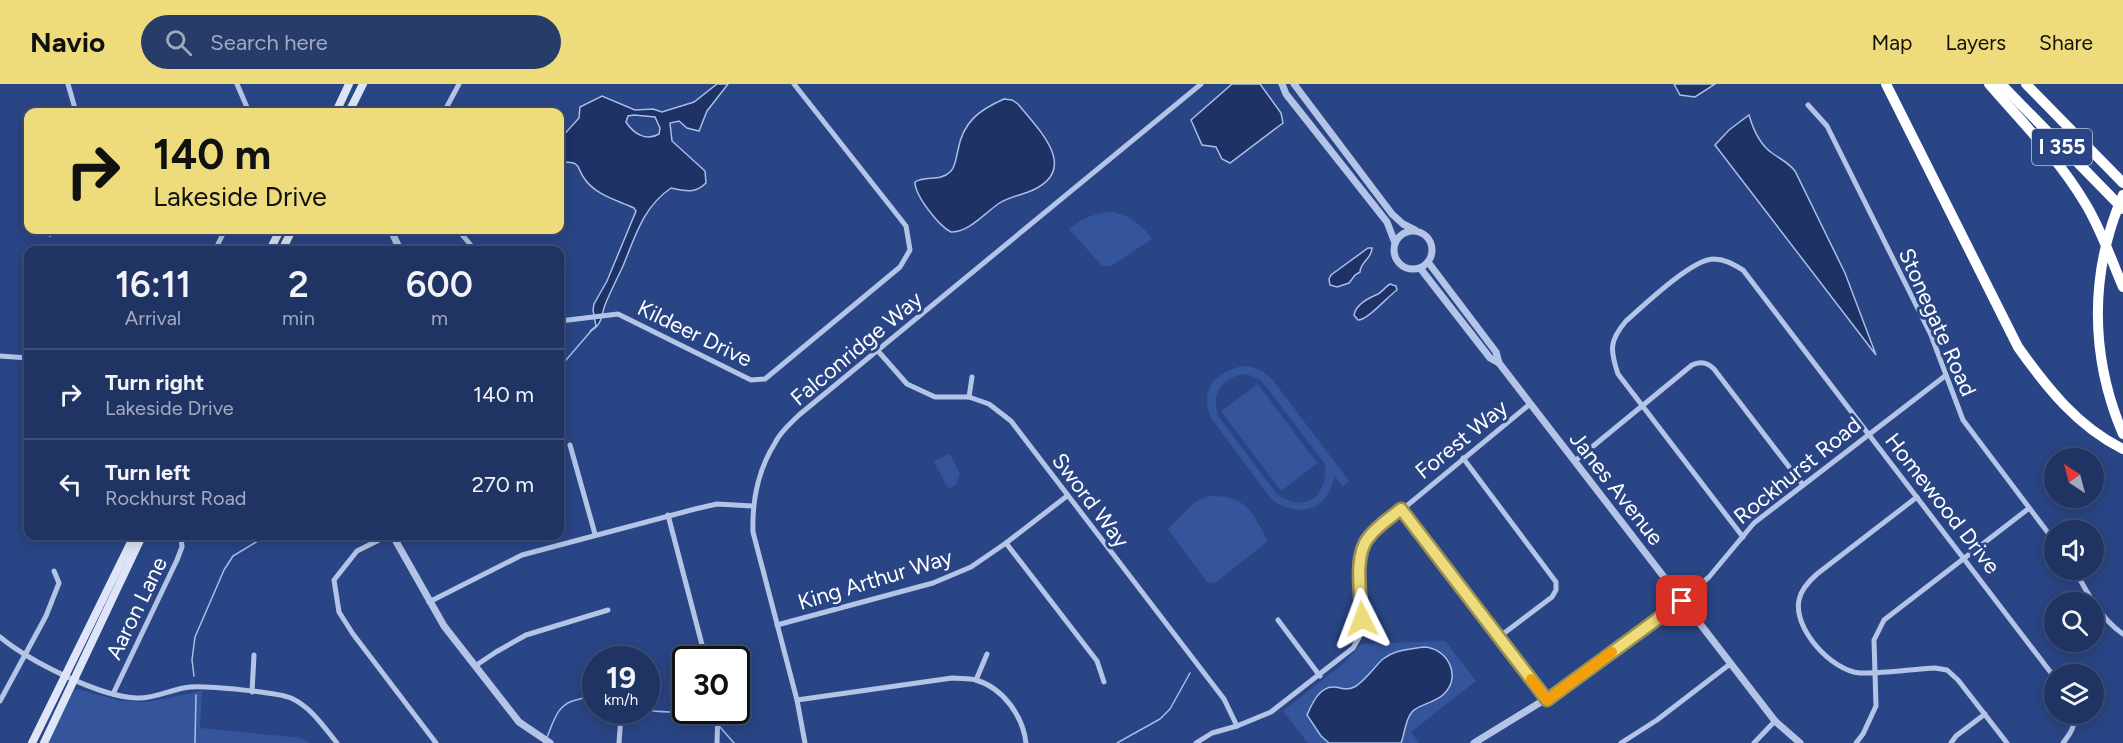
<!DOCTYPE html>
<style>
:root{--surface:#203464;--page:#283c6a;--text:#f1f3f6;--muted:#a2aabf;--line:#3d4f78;--accent:#eedc7c}
body{margin:0;font-family:Figtree,sans-serif;background:var(--page);color:var(--text);height:100vh;display:flex;flex-direction:column;font-size:22px;white-space:nowrap}
*{box-sizing:border-box;margin:0}
p{font-size:20px;color:var(--muted)}
.icon{flex:none;width:33px;height:33px;fill:none;stroke:currentColor;stroke-width:2;stroke-linecap:round;stroke-linejoin:round}
.map{position:relative;flex:1;overflow:hidden}
.details{position:absolute;left:24px;top:162px;width:540px;height:294px;display:flex;flex-direction:column;background:var(--surface);border-radius:12px;box-shadow:0 3px 15px #0003,0 0 0 2px var(--line)}
.details>*{flex:none}
.top-card{position:absolute;left:24px;top:24px;width:540px;height:126px;border-radius:12px;box-shadow:0 3px 15px #0003,0 0 0 2px var(--line);background:#eedc7c;color:#111;overflow:hidden}
.needle{width:39px;rotate:324deg}
.buttons{position:absolute;left:2044px;top:364px;display:grid;gap:12px}
.buttons a{display:grid;place-items:center;width:60px;height:60px;border-radius:50%;background:var(--surface);box-shadow:0 3px 15px #0003,0 0 0 2px var(--line);font-size:30px}
.speed{position:absolute;left:582px;top:562px;display:flex;gap:12px;font-size:30px;font-weight:700;text-align:center}
.speed>*{display:grid;place-content:center;width:78px;height:78px;border-radius:50%;background:var(--surface);box-shadow:0 3px 15px #0003,0 0 0 2px var(--line);line-height:1}
.speed small{font-size:15px;font-weight:400}
.speed .limit{border:3px solid #111;border-radius:9px;background:#fff;color:#111}
.pin{position:absolute;display:grid;place-items:center;width:51px;height:51px;color:#fff;margin:-26px;border-radius:12px;box-shadow:0 3px 9px #0006}
.me{position:absolute;width:66px;margin:-33px;rotate:357deg;stroke-linejoin:round;filter:drop-shadow(0 0 4px #0008)}
.turn{display:flex;align-items:center;gap:21px;height:126px;padding:0 30px;font-size:27px}
.turn .icon{width:78px;height:78px;stroke-width:2.5}
.turn b{display:block;font-size:42px;line-height:51px}
.eta{display:flex;justify-content:space-evenly;align-items:center;height:102px;text-align:center}
.eta b{font-size:36px;font-weight:600;line-height:42px}
ul{padding:0;list-style:none}
li{display:flex;align-items:center;gap:18px;height:90px;padding:0 30px;border-top:2px solid var(--line)}
li div{flex:1}
li b{display:block;font-size:22px}
li em{font-style:normal}
header{display:flex;align-items:center;gap:36px;box-sizing:border-box;height:84px;padding:0 30px;background:var(--accent);color:#111}
header strong{font-size:28px}
nav{display:flex;gap:33px;margin-inline-start:auto;font-size:21px}
.search{width:420px;height:54px;background:var(--page);display:flex;align-items:center;gap:15px;box-sizing:border-box;padding:0 21px;border-radius:33px;color:var(--muted);font-size:22px}
.map>svg:first-child{display:block}
.green{fill:#34559c;fill-rule:evenodd}
.water{fill:#1e3266;stroke:#a9bde7;stroke-width:1.5;fill-rule:evenodd}
.lines{fill:none;stroke-linecap:round;stroke-linejoin:round}
.stream{stroke:#a9bde7;stroke-width:1.5}
.minor{stroke:#b4c4e7;stroke-width:5}
.tertiary{stroke:#b4c4e7;stroke-width:7}
.secondary{stroke:#dde5f7;stroke-width:8}
.motorway{stroke:#fff;stroke-width:10}
.motorway-bridge{stroke:#fff;stroke-width:10}
.route-casing{stroke:#9b8f51;stroke-width:15}
.route{stroke:#eedc7c;stroke-width:10}
.slow{stroke:#f59e0b;stroke-width:10}
.labels{text-anchor:middle;stroke-width:6;stroke-linejoin:round;paint-order:stroke}
.shield{fill:#2a4585;stroke:#bfc7da;stroke-width:1.5}
.shield-label{font-size:21px;font-weight:bold;fill:#fff}
.street-label{font-size:22px;fill:#fff;stroke:#2a4585}
</style>
<header>
<strong>Navio</strong>
<div class="search"><svg class="icon" aria-label="search" viewBox="0 0 24 24"><circle cx="10" cy="10" r="6"/><path d="M15 15l6 6"/></svg>Search here</div>
<nav><a>Map</a><a>Layers</a><a>Share</a></nav>
</header>
<div class="map">
<svg width="2123" height="659" viewBox="0 0 2123 659">
<rect width="100%" height="100%" fill="#2a4585"/>
<g class="green">
<path d="M1112 128C1131 132 1141 140 1152 155L1111 182H1102L1069 145C1083 134 1094 129 1112 128Z"/>
<path d="M1244 282C1256 283 1264 287 1272 295L1349 397 1343 402 1334 392C1329 427 1297 435 1271 415L1211 334C1199 305 1216 287 1244 282ZM1247 290 1261 296 1325 380C1328 413 1305 430 1277 410L1218 332C1210 308 1224 292 1247 290Z"/>
<polygon points="1258,300 1317,379 1281,407 1221,327"/>
<polygon points="950,370 960,390 956,401 950,404 947,403 934,377"/>
<path d="M1208 412C1247 411 1251 427 1268 457L1215 499 1207 498 1168 445 1195 418Z"/>
<polygon points="1445,557 1476,597 1411,648 1419,659 1308,659 1283,627 1344,579 1361,560"/>
<polygon points="78,605 120,617 147,618 202,607 200,644 301,654 309,659 47,659 69,614 73,607"/>
</g>
<g class="water">
<path d="M717 0H728L707 27 699 47 687 44 679 37 670 39 672 57 705 87 706 99C695 110 685 107 671 104 643 123 635 153 623 182 617 195 610 208 605 221 601 232 602 242 590 247L596 242 593 226 594 220 607 197 636 127 634 124C617 116 595 111 584 94 576 83 582 78 563 78L560 74V55L579 34 580 23 602 12 635 26 653 25 662 28 694 18ZM634 31 655 33 660 44 659 50C646 58 633 49 626 38L628 32Z"/>
<polygon points="1232,0 1260,0 1281,29 1283,39 1230,79 1222,75 1216,63 1202,61 1191,36"/>
<polygon points="1674,0 1715,0 1695,13 1680,11"/>
<path d="M1004 15 1012 16 1018 20C1038 45 1080 84 1033 106 1022 111 1008 113 998 120 985 129 968 149 951 148 939 142 915 112 915 98 925 91 940 98 950 88 956 83 956 73 958 66 963 38 979 26 1004 15Z"/>
<path d="M1749 31C1753 45 1759 60 1772 69 1780 75 1788 78 1795 87L1845 189 1876 271 1715 61 1729 46Z"/>
<path d="M1368 164H1372C1372 175 1360 178 1360 188L1355 191 1349 199 1337 203 1330 201 1329 195 1331 191Z"/>
<path d="M1390 200 1396 202 1397 206C1387 213 1368 236 1358 236L1354 231C1356 220 1369 214 1378 210 1382 208 1385 203 1390 200Z"/>
<path d="M1423 563C1446 563 1463 591 1444 610 1435 619 1417 621 1412 628 1405 636 1405 649 1401 659H1329L1321 652 1307 631C1311 622 1319 602 1334 603 1343 604 1348 607 1356 602 1367 595 1374 583 1383 575 1395 565 1409 566 1423 563Z"/>
</g>
<g class="lines">
<g class="stream">
<polyline points="560,283 591,247"/>
<polyline points="194,592 192,576 195,553 224,486 233,472 266,452"/>
<path d="M646 626C670 630 694 625 714 638"/>
<polyline points="720,643 734,659"/>
<path d="M547 653C554 637 557 620 576 616 583 614 588 612 596 613"/>
<polyline points="195,659 196,611"/>
<polyline points="1117,659 1160,635 1170,625 1190,589"/>
</g>
<g class="minor">
<polyline points="68,0 76,28"/>
<polyline points="237,0 249,28"/>
<polyline points="1808,21 1827,42 1931,251 1963,336 2055,458"/>
<polyline points="165,28 166,28"/>
<polyline points="444,28 459,0"/>
<polyline points="458,146 475,166"/>
<polyline points="50,150 54,146"/>
<polyline points="215,166 225,146"/>
<polyline points="560,237 618,230 751,296 765,295 900,183 910,166 906,142 794,0"/>
<polyline points="878,267 907,300 935,313 969,313 989,320 1011,337 1224,615 1237,642"/>
<polyline points="0,272 28,274"/>
<polyline points="969,313 972,293"/>
<polyline points="570,361 595,450"/>
<polyline points="1463,374 1556,498 1556,506 1552,513 1499,553"/>
<path d="M1575 377 1692 281C1700 277 1707 278 1714 285L1803 401"/>
<path d="M1917 413 1817 490C1809 497 1801 505 1799 516 1793 545 1832 587 1860 589 1881 590 1913 585 1935 584L1947 586 1958 596 2007 659"/>
<polyline points="1401,425 1547,616"/>
<polyline points="668,431 706,576"/>
<polyline points="387,452 357,467 334,496 339,528 353,550 436,659"/>
<path d="M1743 453 1618 290C1610 266 1609 257 1626 237 1644 221 1691 176 1713 175 1725 175 1733 180 1743 186L2055 594"/>
<polyline points="1006,459 1097,577 1104,598"/>
<path d="M2075 486C2087 509 2101 535 2123 550"/>
<polyline points="1681,517 1709,493 1754,439 1945,292"/>
<polyline points="429,518 522,471 695,425 717,420 752,422"/>
<polyline points="1278,536 1320,592"/>
<polyline points="777,541 933,499 971,483 1006,459 1067,412"/>
<path d="M0 553C29 577 100 613 137 614 156 615 173 604 191 603 208 602 277 608 291 614 311 623 324 643 337 659"/>
<polyline points="475,582 496,568 526,551 608,526"/>
<polyline points="976,596 987,570"/>
<polyline points="252,608 254,571"/>
<polyline points="113,610 177,476 182,463 181,452"/>
<path d="M797 616 952 594C960 595 968 594 976 596 1003 604 1023 632 1026 659"/>
<polyline points="0,617 46,532 59,499 54,487"/>
<polyline points="619,659 621,632 619,627"/>
<polyline points="717,659 718,627"/>
<path d="M805 659 797 616 753 448C752 417 758 386 775 359 780 348 791 339 799 331L1201 0"/>
<path d="M1196 659 1212 649 1237 642 1271 628 1353 564 1361 550 1362 542C1362 513 1352 477 1369 453L1530 320"/>
<polyline points="1621,659 1657,636 1730,580"/>
<polyline points="1754,659 1775,637"/>
<polyline points="1856,659 1863,650 1876,622 1874,556 1884,536 2028,425"/>
<polyline points="1951,659 1956,652 1985,630"/>
<path d="M2063 659C2070 650 2076 642 2074 630"/>
</g>
<g class="tertiary">
<polyline points="1282,0 1286,10 1387,138 1395,159"/>
<polyline points="1294,0 1392,130 1403,140 1415,146"/>
<polyline points="391,146 400,166"/>
<circle cx="1413" cy="166" r="19"/>
<polyline points="1428,178 1496,268 1499,279"/>
<polyline points="1420,184 1490,274 1499,279 1775,637 1800,659"/>
<polyline points="393,452 444,542 519,638 550,659"/>
<polyline points="1474,659 1567,602 1681,517"/>
</g>
<g class="secondary">
<polyline points="336,28 349,0"/>
<polyline points="349,28 363,0"/>
<polyline points="270,166 280,146"/>
<polyline points="282,166 292,146"/>
<polyline points="32,659 134,452"/>
<polyline points="44,659 142,452"/>
</g>
<g class="motorway">
<path d="M1886 0 2018 263C2047 304 2078 343 2123 365"/>
<path d="M1989 0C2022 38 2059 75 2085 119 2101 145 2111 175 2123 203"/>
<polyline points="2001,0 2123,125"/>
<polyline points="2026,0 2123,99"/>
</g>
<path class="motorway-bridge" d="M2123 111C2089 189 2090 273 2123 350"/>
</g>
<g class="lines">
<g class="route-casing">
<path id="route" d="M1362 535C1361 512 1353 471 1369 453 1377 442 1390 434 1401 425L1547 616 1682 517"/>
</g>
<use href="#route" class="route"/>
<polyline class="slow" points="1531,595 1547,616 1612,568"/>
</g>
<g class="labels">
<rect class="shield" x="2032" y="45" width="60" height="36" rx="4.5"/>
<g class="shield-label">
<text x="2062" y="70">I 355</text>
</g>
<g class="street-label">
<text transform="translate(1938 238) rotate(66)" y="8">Stonegate Road</text>
<text transform="translate(695 249) rotate(26)" y="8">Kildeer Drive</text>
<text transform="translate(856 264) rotate(-40)" y="8">Falconridge Way</text>
<text transform="translate(1461 355) rotate(-39)" y="8">Forest Way</text>
<text transform="translate(1797 386) rotate(-39)" y="8">Rockhurst Road</text>
<text transform="translate(1617 404) rotate(52)" y="8">Janes Avenue</text>
<text transform="translate(1091 416) rotate(53)" y="8">Sword Way</text>
<text transform="translate(1943 419) rotate(52)" y="8">Homewood Drive</text>
<text transform="translate(875 495) rotate(-17)" y="8">King Arthur Way</text>
<text transform="translate(136 524) rotate(-64)" y="8">Aaron Lane</text>
</g>
</g>
</svg>
<div class="buttons">
<a><svg class="needle" viewBox="-14 -14 28 28"><path d="M0-13l5 13h-10z" fill="#e53935"/><path d="M0 13l5-13h-10z" fill="#a2aabf"/></svg></a>
<a><svg class="icon" aria-label="sound" viewBox="0 0 24 24"><path d="M4 9h4l5-4v14l-5-4H4zM17 9q2 3 0 6"/></svg></a>
<a><svg class="icon" aria-label="search" viewBox="0 0 24 24"><circle cx="10" cy="10" r="6"/><path d="M15 15l6 6"/></svg></a>
<a><svg class="icon" aria-label="layers" viewBox="0 0 24 24"><path d="M12 4l9 5-9 5-9-5zM3 14l9 5 9-5"/></svg></a>
</div>
<div class="speed"><div>19<small>km/h</small></div><div class="limit">30</div></div>
<div class="pin" style="left:1682px;top:517px;background:#d93025"><svg class="icon" aria-label="arrive" viewBox="0 0 24 24"><path d="M6 21V4h12l-3 4 3 4H6"/></svg></div>
<svg class="me" style="left:1362px;top:535px" viewBox="-20 -20 40 40"><path d="M0-17L14 15 0 8-14 15z" fill="#eedc7c" stroke="#fff" stroke-width="4"/></svg>
<div class="top-card">
<div class="turn"><svg class="icon" aria-label="right" viewBox="0 0 24 24"><path d="M7 20v-9h11M14 6l5 5-5 5"/></svg><div><b>140 m</b>Lakeside Drive</div></div>
</div>
<section class="details">
<div class="eta">
<div><b>16:11</b><p>Arrival</p></div>
<div><b>2</b><p>min</p></div>
<div><b>600</b><p>m</p></div>
</div>
<ul>
<li><svg class="icon" aria-label="right" viewBox="0 0 24 24"><path d="M7 20v-9h11M14 6l5 5-5 5"/></svg><div><b>Turn right</b><p>Lakeside Drive</p></div><em>140 m</em></li>
<li><svg class="icon" aria-label="left" viewBox="0 0 24 24"><path d="M17 20v-9H6M10 6l-5 5 5 5"/></svg><div><b>Turn left</b><p>Rockhurst Road</p></div><em>270 m</em></li>
</ul>
</section>
</div>
